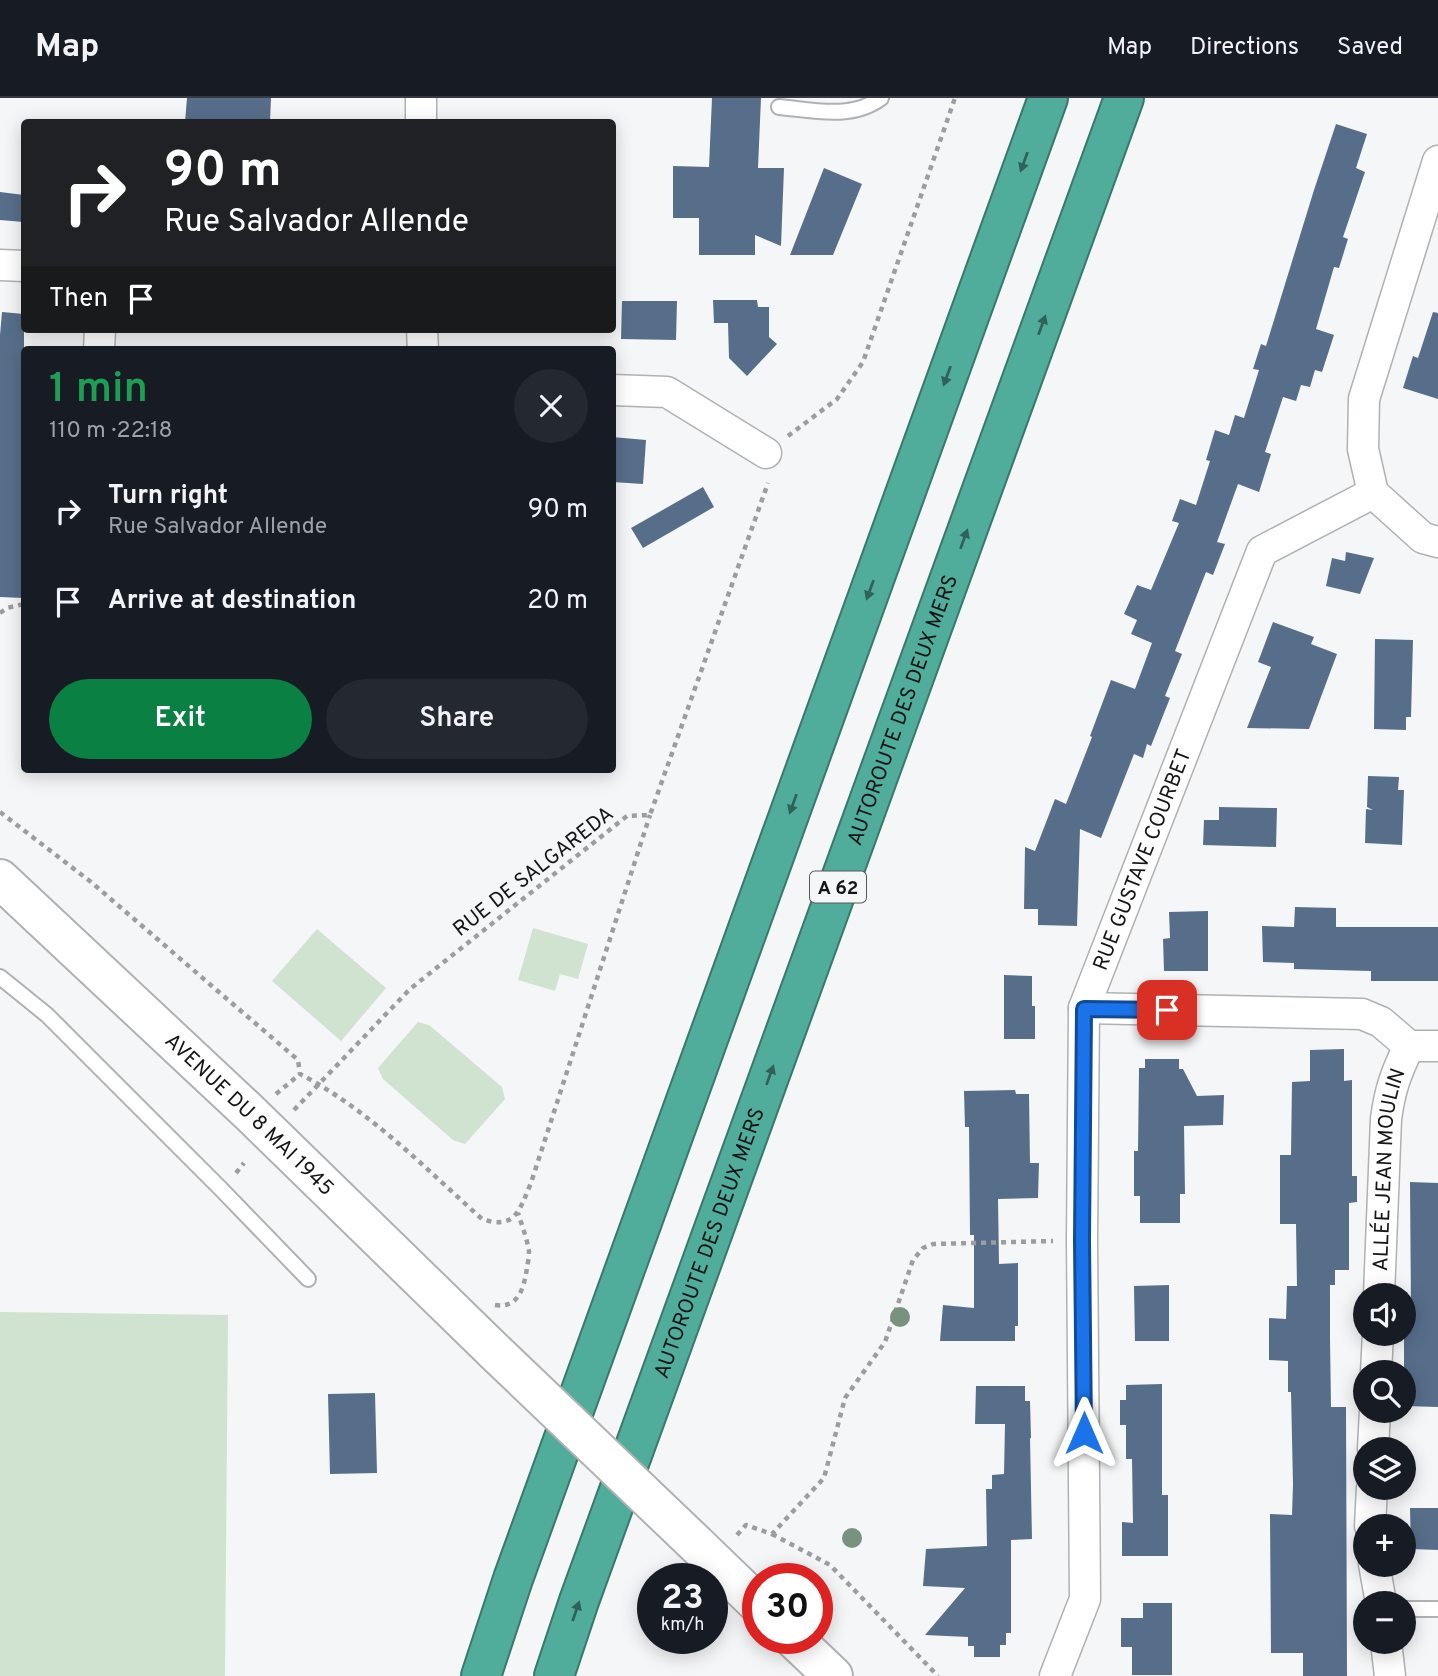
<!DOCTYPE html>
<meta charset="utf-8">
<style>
:root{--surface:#171b24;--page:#242831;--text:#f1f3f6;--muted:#9ea1a6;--line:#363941;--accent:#0b8043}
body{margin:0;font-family:Overpass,sans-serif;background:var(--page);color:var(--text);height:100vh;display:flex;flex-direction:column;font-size:26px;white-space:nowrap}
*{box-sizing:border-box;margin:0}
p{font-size:23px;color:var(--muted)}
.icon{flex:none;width:38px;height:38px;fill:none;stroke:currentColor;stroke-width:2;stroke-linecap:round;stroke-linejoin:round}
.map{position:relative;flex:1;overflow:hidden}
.drawer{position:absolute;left:21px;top:248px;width:595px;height:427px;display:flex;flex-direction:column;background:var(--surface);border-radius:7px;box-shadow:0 4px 18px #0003}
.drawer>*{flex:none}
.guide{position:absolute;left:21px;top:21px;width:595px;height:214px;border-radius:7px;box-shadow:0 4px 18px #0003;background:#202124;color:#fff;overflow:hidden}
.tools{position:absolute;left:1353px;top:1185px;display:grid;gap:14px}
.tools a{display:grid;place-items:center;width:63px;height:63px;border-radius:50%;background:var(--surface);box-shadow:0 4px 18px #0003;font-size:35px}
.speed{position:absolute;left:637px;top:1465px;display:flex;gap:14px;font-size:35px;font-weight:700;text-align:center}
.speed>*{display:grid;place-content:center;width:91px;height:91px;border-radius:50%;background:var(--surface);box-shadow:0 4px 18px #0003;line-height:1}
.speed small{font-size:18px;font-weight:400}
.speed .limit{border:10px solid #d22;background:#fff;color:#111}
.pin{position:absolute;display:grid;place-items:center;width:60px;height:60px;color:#fff;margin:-30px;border-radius:14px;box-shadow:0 4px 10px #0006}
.me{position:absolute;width:77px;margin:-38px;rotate:0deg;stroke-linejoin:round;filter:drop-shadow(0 0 5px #0008)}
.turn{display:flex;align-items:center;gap:24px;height:147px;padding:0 28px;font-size:32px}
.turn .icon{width:91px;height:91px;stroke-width:2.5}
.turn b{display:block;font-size:49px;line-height:60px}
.then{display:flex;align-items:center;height:66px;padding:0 28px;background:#0003;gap:14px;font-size:26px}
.round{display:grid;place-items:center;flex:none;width:74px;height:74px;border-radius:37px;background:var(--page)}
.headline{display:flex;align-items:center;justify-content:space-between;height:119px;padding:0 28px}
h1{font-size:42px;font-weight:600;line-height:52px;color:#1e9e55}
.primary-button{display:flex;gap:14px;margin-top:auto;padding:14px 28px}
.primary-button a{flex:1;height:80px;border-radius:42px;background:var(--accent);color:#fff;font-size:28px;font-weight:600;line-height:80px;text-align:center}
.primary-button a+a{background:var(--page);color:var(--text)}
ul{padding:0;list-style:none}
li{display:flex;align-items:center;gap:21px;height:91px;padding:0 28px}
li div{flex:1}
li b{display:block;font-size:26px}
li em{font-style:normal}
header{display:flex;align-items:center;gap:42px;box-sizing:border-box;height:98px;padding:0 35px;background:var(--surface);border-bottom:2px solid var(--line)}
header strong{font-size:33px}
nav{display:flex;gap:38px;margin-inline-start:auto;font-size:24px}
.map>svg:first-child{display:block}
.green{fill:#cfe3d0}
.building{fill:#576e8a}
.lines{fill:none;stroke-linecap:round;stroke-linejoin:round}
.service-casing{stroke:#b0b1b2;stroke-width:18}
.minor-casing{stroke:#b0b1b2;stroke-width:33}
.secondary-casing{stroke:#b0b1b2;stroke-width:42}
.motorway-casing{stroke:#3b786c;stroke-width:42}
.path{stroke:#9c9d9e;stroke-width:4.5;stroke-dasharray:5 5;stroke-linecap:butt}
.service{stroke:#fff;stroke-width:14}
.minor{stroke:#fff;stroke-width:30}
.secondary{stroke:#fff;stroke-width:38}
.motorway{stroke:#50ad9b;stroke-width:38}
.secondary-bridge-casing{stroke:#b0b1b2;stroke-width:42;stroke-linecap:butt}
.secondary-bridge{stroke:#fff;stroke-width:38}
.tree{fill:#78927e}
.oneway{fill:#326158}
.route-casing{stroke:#114b97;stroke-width:18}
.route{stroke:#1a73e8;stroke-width:12}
.labels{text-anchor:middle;stroke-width:6;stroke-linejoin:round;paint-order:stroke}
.shield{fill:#f5f6f7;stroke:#58585a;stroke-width:2}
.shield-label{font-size:19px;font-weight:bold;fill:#151516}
.street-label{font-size:21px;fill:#151516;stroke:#f5f6f7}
</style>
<header>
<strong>Map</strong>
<nav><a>Map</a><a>Directions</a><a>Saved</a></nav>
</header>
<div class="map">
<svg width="1438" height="1578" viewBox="0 0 1438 1578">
<rect width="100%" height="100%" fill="#f5f6f7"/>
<g class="green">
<polygon points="533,830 588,846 578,881 560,876 555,893 518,882"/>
<polygon points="317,831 386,890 341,943 272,883"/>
<polygon points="418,924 429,927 502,989 505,1001 465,1046 453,1042 383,981 378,970"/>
<polygon points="0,1214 228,1217 225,1578 0,1578"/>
</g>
<g class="building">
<polygon points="187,0 271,0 270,24 185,24"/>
<polygon points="712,0 761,0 758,70 784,70 781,148 755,137 755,157 699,157 699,120 673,120 673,68 709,69"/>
<polygon points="1336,26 1367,36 1356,70 1365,74 1343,139 1348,141 1339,170 1334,169 1316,231 1334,237 1322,274 1315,272 1310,289 1301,287 1296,303 1283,299 1265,354 1271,356 1259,394 1238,386 1217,444 1225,446 1213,477 1206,474 1175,553 1182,556 1165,598 1170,600 1151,648 1147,646 1143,660 1134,656 1101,740 1080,731 1077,828 1038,827 1038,811 1024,811 1025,749 1035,753 1055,701 1066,706 1092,639 1090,638 1111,582 1135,591 1152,545 1131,536 1137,522 1124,516 1137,487 1151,492 1179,425 1172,423 1180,401 1196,407 1210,363 1206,362 1215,332 1229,337 1235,317 1244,320 1259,272 1253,271 1261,246 1266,248 1314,92"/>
<polygon points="824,70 862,86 833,157 790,157"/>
<polygon points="0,94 24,97 24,124 0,122"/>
<polygon points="713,202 757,202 758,209 769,209 769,239 777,246 747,278 729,260 728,225 714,225"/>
<polygon points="622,203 677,203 676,242 621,241"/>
<polygon points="2,214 24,216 24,476 23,500 0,499 0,237"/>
<polygon points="1433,214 1438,215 1438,301 1403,290 1413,258 1418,260"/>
<polygon points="612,339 646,342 643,386 612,384"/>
<polygon points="703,389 714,409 643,450 631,430"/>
<polygon points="1346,454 1374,460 1360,496 1326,488 1332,460 1345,463"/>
<polygon points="1273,524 1314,539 1311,546 1337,556 1309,631 1247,630 1271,569 1258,564"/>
<polygon points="1375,541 1413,542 1411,619 1406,619 1406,632 1374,631"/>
<polygon points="1368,678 1399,679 1398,692 1404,692 1402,747 1365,745 1366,711 1373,712 1367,709"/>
<polygon points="1219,709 1277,710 1276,749 1203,747 1204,722 1219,722"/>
<polygon points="1295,809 1336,810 1336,829 1438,829 1438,883 1371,883 1371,873 1294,871 1294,865 1263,864 1262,828 1294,829"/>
<polygon points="1208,813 1208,873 1164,873 1163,841 1170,840 1169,814"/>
<polygon points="1004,877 1032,878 1032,908 1035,908 1035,941 1004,941"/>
<polygon points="1344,951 1344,983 1352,982 1352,1078 1357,1078 1357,1104 1349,1105 1349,1172 1335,1172 1335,1187 1330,1187 1330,1241 1331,1309 1346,1309 1347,1578 1303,1578 1303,1555 1271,1555 1270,1416 1292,1417 1293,1387 1291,1294 1288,1294 1288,1263 1269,1262 1269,1220 1286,1221 1287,1188 1297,1188 1296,1126 1280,1126 1280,1057 1291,1057 1292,984 1310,983 1310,952"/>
<polygon points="1145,961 1179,961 1179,971 1183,971 1197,998 1224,997 1223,1027 1184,1028 1185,1096 1180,1096 1180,1125 1140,1125 1140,1098 1134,1098 1134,1053 1138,1053 1139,970 1145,970"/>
<polygon points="1015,992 1016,996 1029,996 1030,1065 1039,1065 1038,1100 998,1101 999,1166 1018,1165 1018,1228 1015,1228 1015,1243 940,1243 943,1207 974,1210 974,1137 970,1137 969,1029 965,1029 964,993"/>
<polygon points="1410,1084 1438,1085 1438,1309 1404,1308 1404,1213 1411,1213"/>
<polygon points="1169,1187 1169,1243 1135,1243 1134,1188"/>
<polygon points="1162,1286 1162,1397 1168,1397 1168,1458 1122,1458 1122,1424 1133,1425 1132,1361 1126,1361 1126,1327 1120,1327 1120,1302 1126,1302 1126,1287"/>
<polygon points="976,1288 1025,1288 1025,1303 1030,1303 1031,1340 1030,1340 1032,1441 1011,1442 1011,1535 1006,1535 1006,1547 1000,1547 1000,1559 974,1559 974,1548 968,1548 968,1539 925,1537 965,1490 923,1488 926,1451 987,1448 986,1391 992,1391 992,1377 1004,1376 1005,1326 975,1326"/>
<polygon points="375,1295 377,1375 330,1376 328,1296"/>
<polygon points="1410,1410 1438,1410 1438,1452 1411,1451"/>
<polygon points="1143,1505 1172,1505 1172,1577 1132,1577 1132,1549 1121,1549 1121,1520 1143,1520"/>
</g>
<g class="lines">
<g class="service-casing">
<g id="service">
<path d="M779 9C812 12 852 22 881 0"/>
<polyline points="0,879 47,917 221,1091 308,1181"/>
<polyline points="1404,1511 1438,1511"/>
</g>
</g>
<g class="minor-casing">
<g id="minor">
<polyline points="421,24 421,0"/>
<polyline points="1438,63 1364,301 1363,351 1373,395 1423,440 1438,444"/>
<polyline points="0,167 24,168"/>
<polyline points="422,231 423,252"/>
<polyline points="99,252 100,231"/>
<polyline points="612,292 667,294 766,355"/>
<polyline points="1084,910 1362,916 1381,924 1409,948 1438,948"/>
<path id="s1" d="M1379 1197 1386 1021C1390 991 1396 975 1409 948"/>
<polyline points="1376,1274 1378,1236"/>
<polyline points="1373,1351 1375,1312"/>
<polyline points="1370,1428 1372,1390"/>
<polyline points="1374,1466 1381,1505"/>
<polyline points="1386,1544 1390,1578"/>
<path id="s2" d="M1055 1578 1085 1501 1082 1142 1084 910 1262 453 1373 395"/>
</g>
</g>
<g class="secondary-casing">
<g id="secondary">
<path id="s3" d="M0 781 252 1017 495 1254"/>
<polyline points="696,1446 758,1506"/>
<polyline points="793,1540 833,1578"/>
</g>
</g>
<g class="motorway-casing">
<g id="motorway">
<polyline points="481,1578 513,1481 1048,0"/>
<path id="s4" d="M554 1578 579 1503 1124 0"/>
</g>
</g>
<g class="path">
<polyline points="788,338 837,301 863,264 955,0"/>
<polyline points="0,515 7,510 24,506"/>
<path d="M0 714 91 784 298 962 300 976C369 1012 425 1070 482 1121 516 1133 520 1110 531 1085L650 717"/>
<polyline points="276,996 300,976"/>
<polyline points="294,1012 410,891 627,718 650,717 768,385"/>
<polyline points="236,1075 244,1065"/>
<path d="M495 1207C519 1211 524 1189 527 1170 528 1165 529 1158 529 1153 527 1141 522 1127 518 1115"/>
<polyline points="772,1436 830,1467 938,1578"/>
<polyline points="737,1437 746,1427 772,1436 824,1380 845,1300 885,1244 913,1162 923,1150 933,1146 1053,1143"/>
</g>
<use href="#service" class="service"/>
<use href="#minor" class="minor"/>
<use href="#secondary" class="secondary"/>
<use href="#motorway" class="motorway"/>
<g class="secondary-bridge-casing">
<polyline id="secondary-bridge" points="495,1254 696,1446"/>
</g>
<use href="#secondary-bridge" class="secondary-bridge"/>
</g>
<g class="tree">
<circle cx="900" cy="1219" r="10"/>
<circle cx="852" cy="1440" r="10"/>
</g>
<defs><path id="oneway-solid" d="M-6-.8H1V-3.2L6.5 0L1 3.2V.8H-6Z" transform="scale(1.75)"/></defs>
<g class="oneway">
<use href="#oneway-solid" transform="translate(1024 64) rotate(110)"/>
<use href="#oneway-solid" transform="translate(1042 227) rotate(-70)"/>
<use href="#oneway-solid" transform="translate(947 278) rotate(110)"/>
<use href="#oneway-solid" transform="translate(964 441) rotate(-70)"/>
<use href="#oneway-solid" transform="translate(870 492) rotate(110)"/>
<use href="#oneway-solid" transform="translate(793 706) rotate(110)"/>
<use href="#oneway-solid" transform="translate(770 977) rotate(-70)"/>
<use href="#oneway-solid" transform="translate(576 1513) rotate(-71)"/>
</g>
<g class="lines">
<g class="route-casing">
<polyline id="route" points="1084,1335 1082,1142 1084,911 1167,912"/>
</g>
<use href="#route" class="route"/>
</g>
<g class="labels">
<rect class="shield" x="810" y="773.5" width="56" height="31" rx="5"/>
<g class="shield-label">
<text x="838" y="796">A 62</text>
</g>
<g class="street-label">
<text dy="7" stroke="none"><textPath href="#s4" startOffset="1027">AUTOROUTE DES DEUX MERS</textPath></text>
<text dy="7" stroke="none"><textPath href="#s2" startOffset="833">RUE GUSTAVE COURBET</textPath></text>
<text transform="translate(533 773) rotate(-38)" y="7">RUE DE SALGAREDA</text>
<text dy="7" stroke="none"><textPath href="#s3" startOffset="343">AVENUE DU 8 MAI 1945</textPath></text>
<text dy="7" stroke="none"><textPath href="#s1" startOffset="126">ALLÉE JEAN MOULIN</textPath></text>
<text dy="7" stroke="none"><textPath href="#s4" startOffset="460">AUTOROUTE DES DEUX MERS</textPath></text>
</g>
</g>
</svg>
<div class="tools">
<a><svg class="icon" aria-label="sound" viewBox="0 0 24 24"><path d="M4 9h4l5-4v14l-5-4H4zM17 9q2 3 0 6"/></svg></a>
<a><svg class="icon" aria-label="search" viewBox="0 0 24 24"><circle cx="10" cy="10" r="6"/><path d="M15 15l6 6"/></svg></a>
<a><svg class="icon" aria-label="layers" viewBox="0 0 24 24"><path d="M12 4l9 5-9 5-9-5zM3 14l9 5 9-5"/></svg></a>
<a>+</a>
<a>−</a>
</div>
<div class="speed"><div>23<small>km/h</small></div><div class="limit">30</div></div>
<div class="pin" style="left:1167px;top:912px;background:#d93025"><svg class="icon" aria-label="arrive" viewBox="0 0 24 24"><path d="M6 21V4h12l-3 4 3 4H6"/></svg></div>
<svg class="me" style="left:1084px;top:1335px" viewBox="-20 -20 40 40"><path d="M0-17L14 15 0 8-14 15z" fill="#1a73e8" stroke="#fff" stroke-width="4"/></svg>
<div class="guide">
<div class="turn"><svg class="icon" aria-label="right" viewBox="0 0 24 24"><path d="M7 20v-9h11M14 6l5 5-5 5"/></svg><div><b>90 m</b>Rue Salvador Allende</div></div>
<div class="then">Then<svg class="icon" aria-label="arrive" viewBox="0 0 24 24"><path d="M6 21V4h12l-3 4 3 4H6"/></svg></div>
</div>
<section class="drawer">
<div class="headline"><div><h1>1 min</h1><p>110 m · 22:18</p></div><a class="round"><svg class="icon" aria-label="close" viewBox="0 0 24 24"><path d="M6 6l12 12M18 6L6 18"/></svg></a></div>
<ul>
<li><svg class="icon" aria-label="right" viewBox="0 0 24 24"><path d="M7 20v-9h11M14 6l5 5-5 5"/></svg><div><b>Turn right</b><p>Rue Salvador Allende</p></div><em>90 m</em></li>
<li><svg class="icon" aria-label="arrive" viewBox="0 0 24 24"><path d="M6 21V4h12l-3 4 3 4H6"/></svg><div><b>Arrive at destination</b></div><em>20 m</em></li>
</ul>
<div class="primary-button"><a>Exit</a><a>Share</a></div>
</section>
</div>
